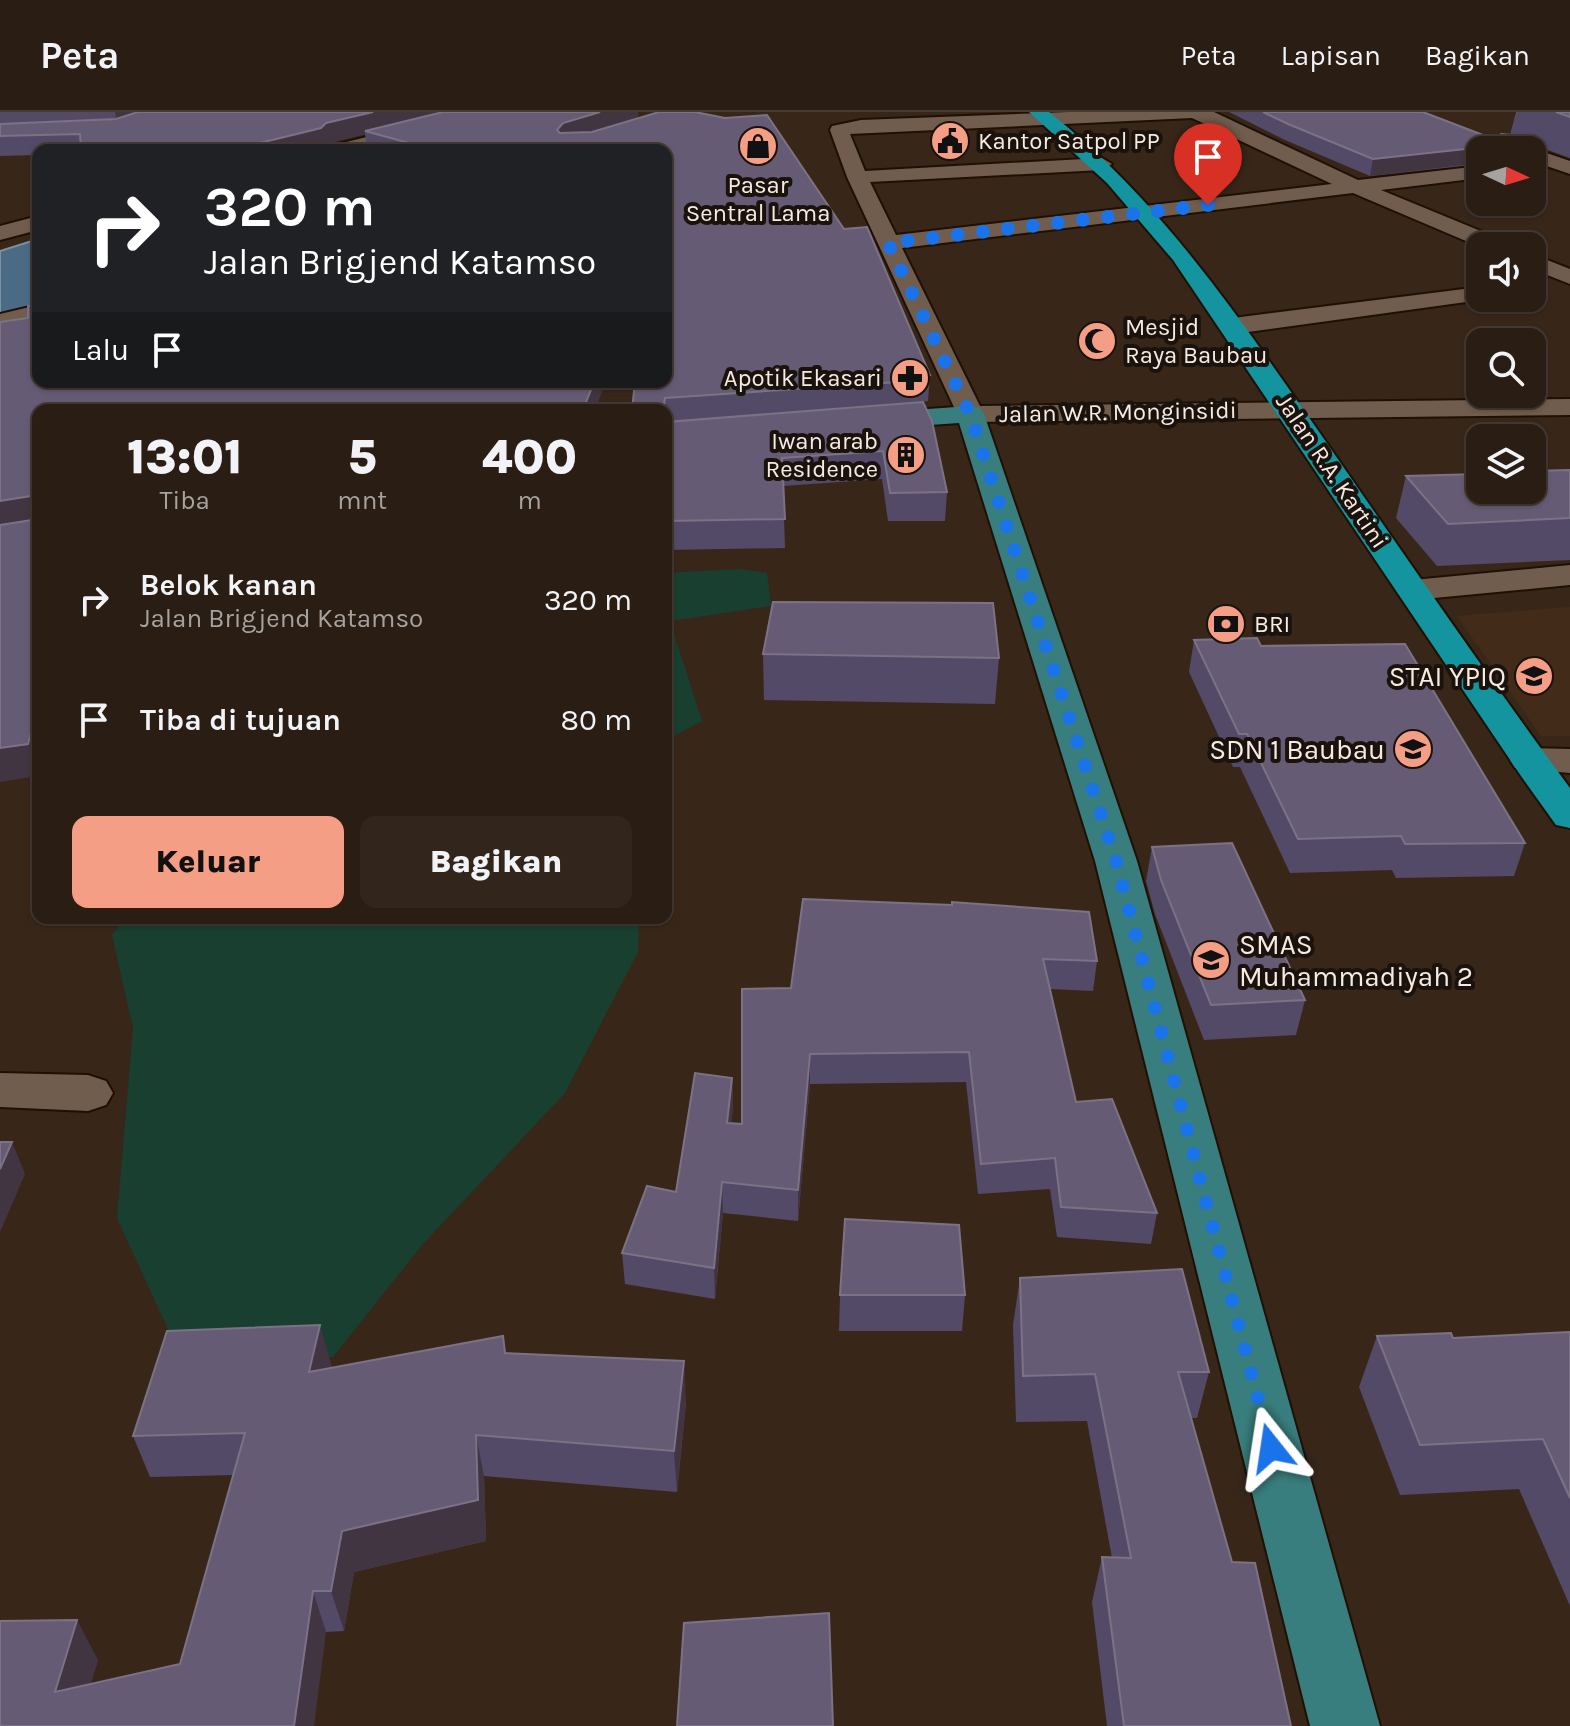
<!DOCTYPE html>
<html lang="id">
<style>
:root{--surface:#2a1d13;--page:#32261c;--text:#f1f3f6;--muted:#a5a2a0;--line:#463b33;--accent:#f49e86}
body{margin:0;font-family:Karla,sans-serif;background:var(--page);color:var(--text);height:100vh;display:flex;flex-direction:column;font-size:30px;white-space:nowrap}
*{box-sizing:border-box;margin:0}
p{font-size:26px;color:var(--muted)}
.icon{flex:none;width:44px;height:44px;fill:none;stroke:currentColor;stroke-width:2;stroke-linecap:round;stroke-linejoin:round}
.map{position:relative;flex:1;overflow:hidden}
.side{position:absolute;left:32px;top:292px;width:640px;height:520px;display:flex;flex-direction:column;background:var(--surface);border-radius:16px;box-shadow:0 2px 6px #0004,0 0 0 2px var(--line)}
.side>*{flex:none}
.top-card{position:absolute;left:32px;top:32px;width:640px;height:244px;border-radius:16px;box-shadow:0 2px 6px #0004,0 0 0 2px var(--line);background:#202124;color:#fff;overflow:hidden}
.needle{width:52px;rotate:94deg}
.tools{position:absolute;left:1466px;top:24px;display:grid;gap:16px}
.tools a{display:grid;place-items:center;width:80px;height:80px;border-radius:16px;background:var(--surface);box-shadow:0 2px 6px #0004,0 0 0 2px var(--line);font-size:40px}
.pin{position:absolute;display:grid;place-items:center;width:68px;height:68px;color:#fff;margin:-82px -34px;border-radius:50% 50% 50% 0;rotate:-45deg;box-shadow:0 0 8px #0007}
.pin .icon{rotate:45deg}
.me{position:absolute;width:88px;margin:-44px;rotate:345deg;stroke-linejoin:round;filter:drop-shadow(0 0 6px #0008)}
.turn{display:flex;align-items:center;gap:28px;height:168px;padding:0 40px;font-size:36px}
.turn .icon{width:104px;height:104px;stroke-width:2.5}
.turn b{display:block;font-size:56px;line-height:68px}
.then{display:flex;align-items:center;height:76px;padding:0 40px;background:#0003;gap:16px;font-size:30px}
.eta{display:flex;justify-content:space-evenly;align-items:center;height:136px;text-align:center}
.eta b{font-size:48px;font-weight:800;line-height:56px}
.action{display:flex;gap:16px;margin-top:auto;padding:16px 40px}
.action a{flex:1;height:92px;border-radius:16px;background:var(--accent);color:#111;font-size:32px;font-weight:800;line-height:92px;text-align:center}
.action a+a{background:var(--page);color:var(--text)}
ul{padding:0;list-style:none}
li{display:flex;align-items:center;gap:24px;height:120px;padding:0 40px}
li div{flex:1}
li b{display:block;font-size:30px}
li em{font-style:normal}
header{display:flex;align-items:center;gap:48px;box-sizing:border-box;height:112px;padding:0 40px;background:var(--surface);border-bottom:2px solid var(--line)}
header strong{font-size:38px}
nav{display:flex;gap:44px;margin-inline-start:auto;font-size:28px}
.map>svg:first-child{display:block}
.built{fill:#422c19}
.green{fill:#183f2f}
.water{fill:#4b6b85;stroke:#7e91a1;stroke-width:2}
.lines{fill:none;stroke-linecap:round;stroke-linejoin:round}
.minor-casing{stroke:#1f1003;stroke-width:4}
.major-casing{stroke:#1f1003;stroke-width:4}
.highway-casing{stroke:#1f1003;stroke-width:4}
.minor{fill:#715d4d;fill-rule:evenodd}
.major{fill:#397e7e;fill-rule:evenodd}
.highway{fill:#14949f;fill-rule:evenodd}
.wall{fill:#534a67}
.shaded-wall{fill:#413542}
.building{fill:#655b74;stroke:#7c7285;stroke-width:2}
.route{stroke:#1a73e8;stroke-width:14;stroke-dasharray:0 25.2}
.labels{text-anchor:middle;stroke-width:8;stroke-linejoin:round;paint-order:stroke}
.far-poi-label{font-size:24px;fill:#f6eae1;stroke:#1a120c;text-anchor:start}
.far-street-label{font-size:24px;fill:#f6eae1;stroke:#1a120c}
.poi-label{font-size:28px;fill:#f6eae1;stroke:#1a120c;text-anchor:end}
</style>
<header>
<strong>Peta</strong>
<nav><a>Peta</a><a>Lapisan</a><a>Bagikan</a></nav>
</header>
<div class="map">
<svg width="1570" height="1614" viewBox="0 0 1570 1614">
<rect width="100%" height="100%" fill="#382719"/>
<polygon class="built" points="1570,495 1570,624 1541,624 1457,504"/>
<g class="green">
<polygon points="740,457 767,461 771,494 670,509 702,609 666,628 666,461"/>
<polygon points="125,806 639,806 638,840 565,981 422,1133 333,1245 183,1250 117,1106 133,916 112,823"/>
</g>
<polygon class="water" points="38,127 38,192 0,202 0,139"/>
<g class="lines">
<g class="minor-casing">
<g id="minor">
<polygon points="469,0 500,0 497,4 360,38 327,38 330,34"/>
<path d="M1069 0H1214L1358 68 1480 54V66L1381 78 1505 129 1508 134 1480 135 1353 81 902 136 980 294 1570 287V303L970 310 960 308 847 65 830 18 832 14 861 8ZM1192 6 1332 72 896 123 870 70 1102 58 1112 52 1102 46 865 59 850 22Z"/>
<polygon points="1532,36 1570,49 1570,62 1532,49 1532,38 1525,38"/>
<polygon points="38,104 38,118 0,128 0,114"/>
<polygon points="1532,142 1570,157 1570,172 1532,157"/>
<polygon points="1480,175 1480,186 1488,187 1233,222 1224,219 1220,214 1224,209 1233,206"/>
<polygon points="38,193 38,208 0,217 0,202"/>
<polygon points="473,270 499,270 499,298 471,298"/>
<polygon points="1570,453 1570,473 1413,488 1401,485 1396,478 1401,471 1413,468"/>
<polygon points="1529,636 1570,637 1570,661 1515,656 1510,648 1515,640"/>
<polygon points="0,961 88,963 106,969 113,981 106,993 88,999 0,995"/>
</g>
</g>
<g class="major-casing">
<polygon id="major" points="970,294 980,296 984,302 1137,749 1380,1614 1310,1614 1095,749 959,311 872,317 862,315 858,309 862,303 872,301"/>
</g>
<g class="highway-casing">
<path id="highway" d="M1029 0H1049C1159 87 1235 200 1315 314 1399 435 1482 557 1570 676V716L1556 713 1521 664 1173 148 1107 71Z"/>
</g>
<use href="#minor" class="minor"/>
<use href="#major" class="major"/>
<use href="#highway" class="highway"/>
</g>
<g class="wall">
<polygon points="0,0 638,0 638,6 930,263 928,289 911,291 947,380 945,409 888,409 882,367 783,374 785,436 666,438 666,298 632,298 666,38 367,38 365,22 329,31 324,37 319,38 38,38 38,43 0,44"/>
<polygon points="1229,0 1423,0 1496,28 1510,23 1516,0 1570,0 1570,46 1534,33 1532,45 1532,38 1480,38 1480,52 1370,64 1285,28"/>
<polygon points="1570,358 1570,448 1437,454 1396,406 1406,364"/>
<polygon points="1194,528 1261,534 1525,731 1514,764 1396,766 1392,758 1290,761 1240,655 1233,655 1189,560"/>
<polygon points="763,542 999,546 995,592 764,588"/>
<polygon points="1152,735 1305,888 1296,923 1204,928 1155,802 1146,769"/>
<polygon points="803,787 1097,849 1093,879 1050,877 1076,990 1157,1101 1151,1132 1057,1125 1050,1077 978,1082 966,970 810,972 798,1109 723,1101 715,1187 625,1172 622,1141 676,1080 732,966 733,996 731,1011 742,1012 791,876"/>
<polygon points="1020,1166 1209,1260 1197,1306 1191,1306 1232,1450 1291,1614 1107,1614 1092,1490 1102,1445 1112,1446 1087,1309 1016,1310 1013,1213"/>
<polygon points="840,1183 965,1183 962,1219 839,1219"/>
<polygon points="1570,1220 1570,1494 1519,1377 1400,1383 1359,1275 1377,1224 1453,1226"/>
<polygon points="506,1241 686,1290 677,1380 484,1364 486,1429 354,1460 344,1519 326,1520 0,1614 98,1548 90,1572 180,1552 234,1363 150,1365 133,1324 331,1256"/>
</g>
<g class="shaded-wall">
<polygon points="115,0 144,0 117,9"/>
<polygon points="373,0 456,0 365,19 365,22 329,31 324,37 319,38 231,38 326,11"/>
<polygon points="600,0 638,0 638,8 564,31 557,18 563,11"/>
<polygon points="1484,35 1483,38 1480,38 1480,51 1370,64 1373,47"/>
<polygon points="1535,35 1532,45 1532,38 1508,38"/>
<polygon points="594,270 606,270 595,298 583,298"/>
<polygon points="31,384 38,406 0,420 0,389"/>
<polygon points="38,595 38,664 0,670 0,636"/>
<polygon points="810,942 810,972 798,1109 798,1078"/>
<polygon points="732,966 733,996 728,1042 727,1011"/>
<polygon points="12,1030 25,1062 0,1120 0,1057"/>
<polygon points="722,1070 723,1101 715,1187 714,1156"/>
<polygon points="320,1213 332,1255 309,1260"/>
<polygon points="684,1249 686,1290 677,1380 674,1339"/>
<polygon points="476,1323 484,1364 486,1429 354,1460 344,1519 331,1479 342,1419"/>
<polygon points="313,1479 326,1520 314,1614 294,1614"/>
<polygon points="77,1508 98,1548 78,1614 55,1580"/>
</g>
<g class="building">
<polygon points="138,0 373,0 326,11 321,16 231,38 81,38 80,22 0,24 0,12 116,7"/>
<polygon points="443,0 600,0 563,11 557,18 560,21 592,20 659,0 695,0 725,6 767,3 844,117 867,115 930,263 910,264 912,269 665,286 663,298 632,298 635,270 666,270 666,38 435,38 365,19"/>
<polygon points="1263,0 1423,0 1496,28 1501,22 1533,25 1535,35 1508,38 1486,38 1484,35 1373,47 1288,12"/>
<polygon points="1556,0 1570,0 1570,5"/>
<polygon points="38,193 38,270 466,270 466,274 498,274 498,270 594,270 583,298 38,298 38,595 28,632 0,636 0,413 32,408 31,384 0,389 0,210 28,206 28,194"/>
<polygon points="923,290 932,309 947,380 890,381 883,339 782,346 785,407 666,409 666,310"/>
<polygon points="1570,358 1570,406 1448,412 1406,364 1480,362 1480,378 1532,378 1532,359"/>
<polygon points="773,490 993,491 999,546 763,542"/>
<polygon points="1257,526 1261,534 1405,532 1525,731 1405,732 1401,724 1298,727 1247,622 1239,622 1194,528"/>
<polygon points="1232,731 1305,888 1211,893 1161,768 1152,735"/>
<polygon points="803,787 952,793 952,790 1089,800 1097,849 1043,847 1076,990 1112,987 1157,1101 1061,1095 1055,1046 981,1052 969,940 810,942 798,1078 722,1070 714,1156 622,1141 647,1074 676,1080 695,961 732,966 727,1011 742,1012 742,877 791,876"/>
<polygon points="0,1030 12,1030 0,1057"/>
<polygon points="845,1107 959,1113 965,1183 840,1183"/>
<polygon points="1182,1157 1209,1260 1178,1260 1232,1450 1255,1451 1291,1614 1124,1614 1102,1445 1131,1446 1095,1262 1023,1264 1020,1166"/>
<polygon points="320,1213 309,1260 503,1224 505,1241 684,1249 674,1339 476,1323 478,1388 342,1419 331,1479 313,1479 294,1614 0,1614 0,1509 77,1508 55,1580 180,1552 245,1321 133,1324 167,1219"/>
<polygon points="1570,1220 1570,1386 1543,1327 1420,1333 1377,1224 1451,1221 1453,1226"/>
<polygon points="829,1501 833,1614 677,1614 684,1511"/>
</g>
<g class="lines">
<polyline class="route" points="1208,93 888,131 970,302 1116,749 1271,1336"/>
</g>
<defs>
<g id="civic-disc" transform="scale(2)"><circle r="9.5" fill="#f49e86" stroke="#1a120c"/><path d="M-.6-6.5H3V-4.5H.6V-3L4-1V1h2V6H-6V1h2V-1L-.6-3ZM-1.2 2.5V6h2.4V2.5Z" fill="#111"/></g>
<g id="shop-disc" transform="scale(2)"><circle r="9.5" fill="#f49e86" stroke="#1a120c"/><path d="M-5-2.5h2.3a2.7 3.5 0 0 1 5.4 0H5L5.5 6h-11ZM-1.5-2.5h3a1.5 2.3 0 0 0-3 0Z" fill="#111"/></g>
<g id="mosque-disc" transform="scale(2)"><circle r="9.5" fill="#f49e86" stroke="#1a120c"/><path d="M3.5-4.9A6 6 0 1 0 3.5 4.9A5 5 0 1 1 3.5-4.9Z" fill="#111"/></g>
<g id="pharmacy-disc" transform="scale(2)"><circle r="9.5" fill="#f49e86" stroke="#1a120c"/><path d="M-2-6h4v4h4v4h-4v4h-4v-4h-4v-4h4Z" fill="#111"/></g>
<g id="building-disc" transform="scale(2)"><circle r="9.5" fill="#f49e86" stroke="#1a120c"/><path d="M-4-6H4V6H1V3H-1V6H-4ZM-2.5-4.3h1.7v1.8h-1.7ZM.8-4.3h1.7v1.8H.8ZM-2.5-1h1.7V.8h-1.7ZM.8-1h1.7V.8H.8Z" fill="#111"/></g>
<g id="bank-disc" transform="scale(2)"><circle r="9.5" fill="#f49e86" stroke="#1a120c"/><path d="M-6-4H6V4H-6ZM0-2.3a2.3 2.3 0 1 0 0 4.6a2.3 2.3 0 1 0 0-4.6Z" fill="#111"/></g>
<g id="university-disc" transform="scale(2)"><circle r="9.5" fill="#f49e86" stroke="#1a120c"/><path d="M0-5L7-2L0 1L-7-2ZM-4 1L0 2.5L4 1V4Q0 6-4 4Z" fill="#111"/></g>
<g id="school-disc" transform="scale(2)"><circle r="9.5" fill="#f49e86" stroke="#1a120c"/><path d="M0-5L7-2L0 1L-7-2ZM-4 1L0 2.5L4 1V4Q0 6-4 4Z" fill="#111"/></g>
</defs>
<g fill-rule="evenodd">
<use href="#civic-disc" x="950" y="29"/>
<use href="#shop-disc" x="758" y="34"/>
<use href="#mosque-disc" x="1097" y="229"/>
<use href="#pharmacy-disc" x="910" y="266"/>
<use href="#building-disc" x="906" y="343"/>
<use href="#bank-disc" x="1226" y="512"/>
<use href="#university-disc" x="1534" y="564"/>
<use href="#school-disc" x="1413" y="637"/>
<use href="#school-disc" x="1211" y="848"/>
</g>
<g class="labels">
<g class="far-poi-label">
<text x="978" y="37">Kantor Satpol PP</text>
<text x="758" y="81" text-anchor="middle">Pasar<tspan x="758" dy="28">Sentral Lama</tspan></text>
<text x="1125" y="223">Mesjid<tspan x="1125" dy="28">Raya Baubau</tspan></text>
<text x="882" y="274" text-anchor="end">Apotik Ekasari</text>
<text x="878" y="337" text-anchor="end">Iwan arab<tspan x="878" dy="28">Residence</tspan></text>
<text x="1254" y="520">BRI</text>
</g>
<g class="far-street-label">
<text transform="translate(1118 300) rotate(-1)" y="8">Jalan W.R. Monginsidi</text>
<text transform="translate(1332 359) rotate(56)" y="8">Jalan R.A. Kartini</text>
</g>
<g class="poi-label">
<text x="1506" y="574">STAI YPIQ</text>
<text x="1385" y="647">SDN 1 Baubau</text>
<text x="1239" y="842" text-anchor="start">SMAS<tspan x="1239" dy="32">Muhammadiyah 2</tspan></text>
</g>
</g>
</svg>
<div class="tools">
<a><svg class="needle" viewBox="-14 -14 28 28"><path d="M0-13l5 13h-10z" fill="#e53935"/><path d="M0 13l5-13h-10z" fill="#a5a2a0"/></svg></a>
<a><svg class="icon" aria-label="sound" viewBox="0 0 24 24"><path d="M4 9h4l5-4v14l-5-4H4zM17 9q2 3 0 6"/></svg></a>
<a><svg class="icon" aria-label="search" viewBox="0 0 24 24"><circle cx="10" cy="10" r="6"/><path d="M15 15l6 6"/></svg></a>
<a><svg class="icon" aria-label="layers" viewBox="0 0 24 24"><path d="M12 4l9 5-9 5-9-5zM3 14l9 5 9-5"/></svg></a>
</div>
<div class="pin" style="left:1208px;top:93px;background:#d93025"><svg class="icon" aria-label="arrive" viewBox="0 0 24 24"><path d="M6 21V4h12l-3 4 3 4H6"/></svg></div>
<svg class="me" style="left:1271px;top:1336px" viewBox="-20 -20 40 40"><path d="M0-17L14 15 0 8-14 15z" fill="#1a73e8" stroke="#fff" stroke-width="4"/></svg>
<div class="top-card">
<div class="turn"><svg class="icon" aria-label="right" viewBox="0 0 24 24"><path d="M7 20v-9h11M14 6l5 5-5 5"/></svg><div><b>320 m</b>Jalan Brigjend Katamso</div></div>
<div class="then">Lalu<svg class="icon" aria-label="arrive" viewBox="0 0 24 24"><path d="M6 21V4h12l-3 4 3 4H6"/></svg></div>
</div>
<section class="side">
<div class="eta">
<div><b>13:01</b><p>Tiba</p></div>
<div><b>5</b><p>mnt</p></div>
<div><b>400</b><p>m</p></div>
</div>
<ul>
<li><svg class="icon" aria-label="right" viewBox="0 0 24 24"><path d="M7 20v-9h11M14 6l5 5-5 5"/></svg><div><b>Belok kanan</b><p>Jalan Brigjend Katamso</p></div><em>320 m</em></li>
<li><svg class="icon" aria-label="arrive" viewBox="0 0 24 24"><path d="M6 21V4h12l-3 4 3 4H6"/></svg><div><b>Tiba di tujuan</b></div><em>80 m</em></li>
</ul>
<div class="action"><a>Keluar</a><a>Bagikan</a></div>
</section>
</div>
